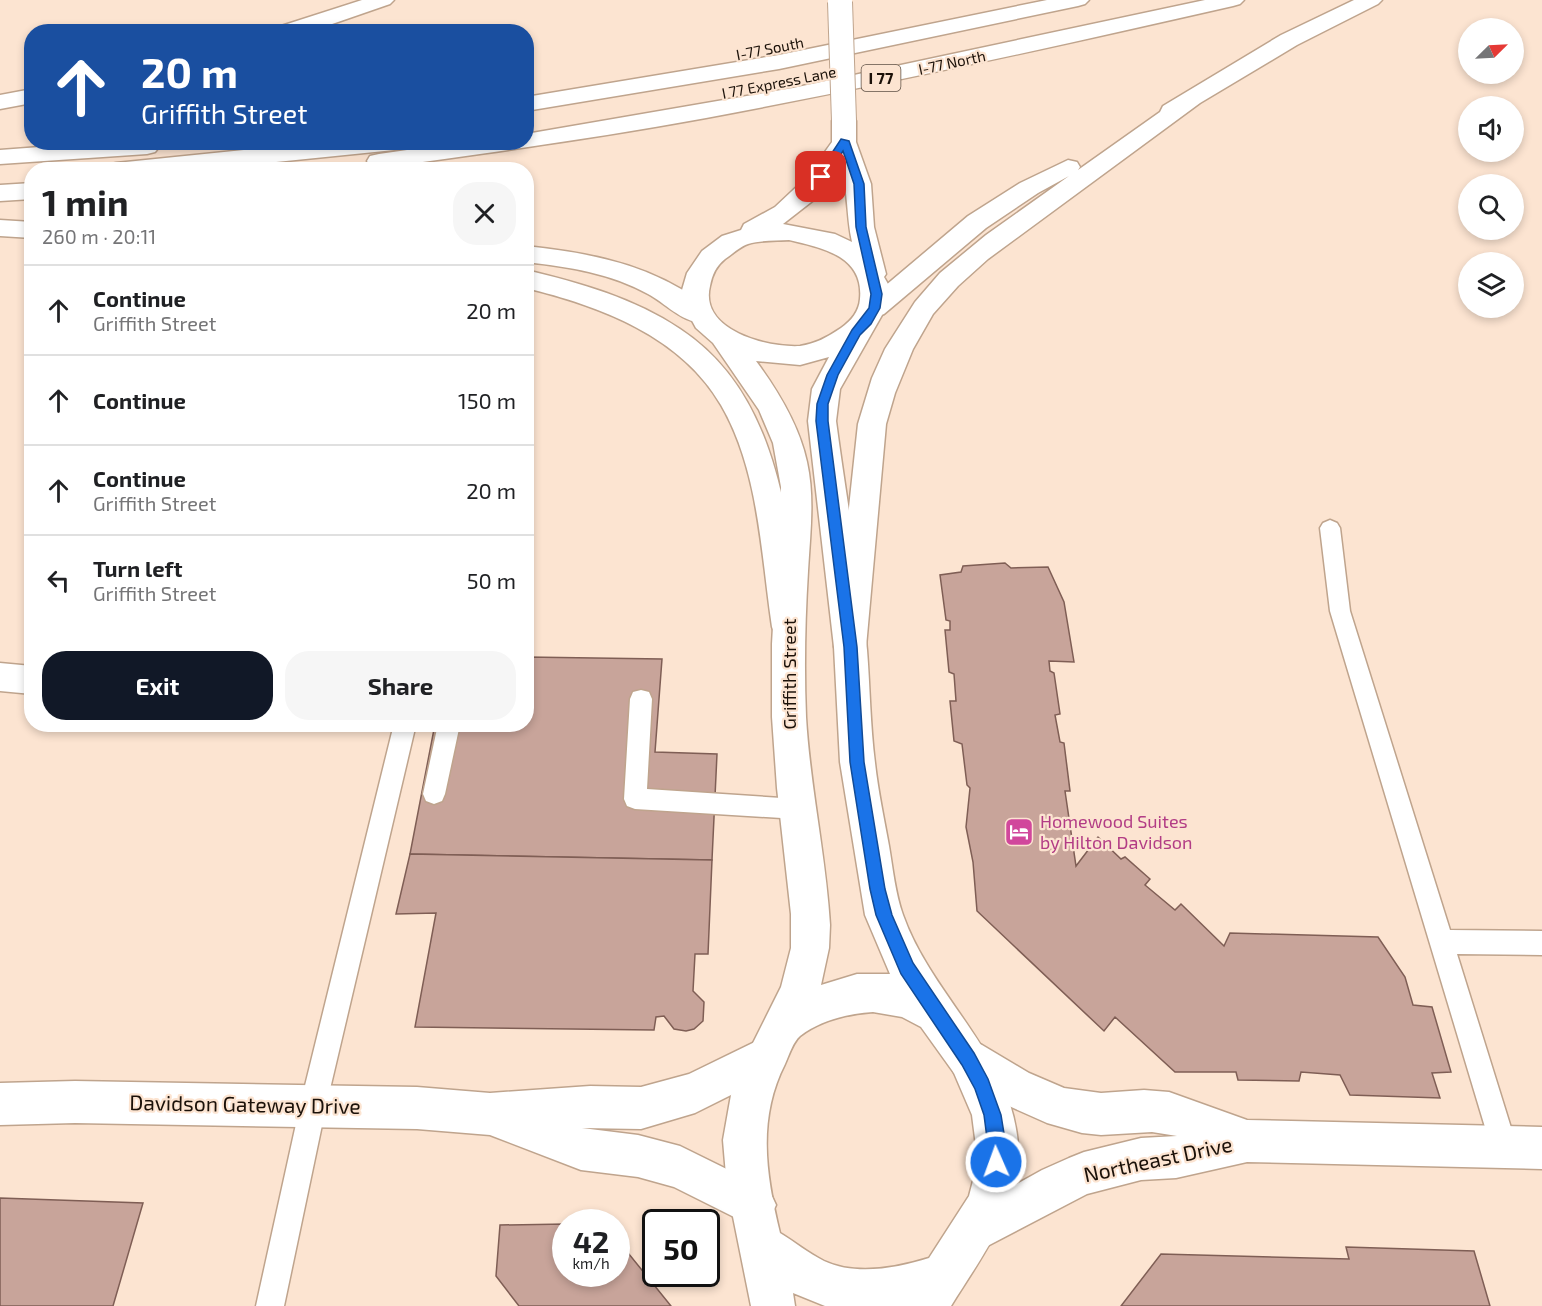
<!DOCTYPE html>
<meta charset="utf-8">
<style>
:root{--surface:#fff;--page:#f6f6f6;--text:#202124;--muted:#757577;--line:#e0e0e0;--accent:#111827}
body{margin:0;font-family:"Exo 2",sans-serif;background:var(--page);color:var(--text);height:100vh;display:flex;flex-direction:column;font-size:22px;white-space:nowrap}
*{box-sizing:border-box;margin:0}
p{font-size:20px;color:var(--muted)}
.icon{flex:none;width:33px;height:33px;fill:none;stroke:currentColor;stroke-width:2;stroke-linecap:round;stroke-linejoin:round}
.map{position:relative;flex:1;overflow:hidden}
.sheet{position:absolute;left:24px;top:162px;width:510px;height:570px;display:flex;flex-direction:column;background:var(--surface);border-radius:24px;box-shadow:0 3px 9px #0003}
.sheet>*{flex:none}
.guide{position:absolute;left:24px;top:24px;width:510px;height:126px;border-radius:24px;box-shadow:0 3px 9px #0003;background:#1a4fa0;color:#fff;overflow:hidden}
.needle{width:39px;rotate:66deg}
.fabs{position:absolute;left:1458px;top:18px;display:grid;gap:12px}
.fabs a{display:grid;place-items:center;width:66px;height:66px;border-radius:50%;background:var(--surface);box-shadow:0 3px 9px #0003;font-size:30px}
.speed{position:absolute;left:552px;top:1209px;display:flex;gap:12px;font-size:30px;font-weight:700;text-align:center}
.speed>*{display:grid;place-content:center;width:78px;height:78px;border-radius:50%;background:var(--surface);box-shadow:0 3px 9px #0003;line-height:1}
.speed small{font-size:15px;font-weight:400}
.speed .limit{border:3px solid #111;border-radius:9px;background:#fff;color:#111}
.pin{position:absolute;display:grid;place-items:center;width:51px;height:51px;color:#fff;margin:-26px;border-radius:12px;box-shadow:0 3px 9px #0006}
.me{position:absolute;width:66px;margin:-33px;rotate:358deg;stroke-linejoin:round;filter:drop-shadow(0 0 4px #0008)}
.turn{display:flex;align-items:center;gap:21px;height:126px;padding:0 18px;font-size:27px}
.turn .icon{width:78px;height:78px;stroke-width:2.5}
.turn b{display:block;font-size:42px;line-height:51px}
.round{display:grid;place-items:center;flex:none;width:63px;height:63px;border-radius:24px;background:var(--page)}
.headline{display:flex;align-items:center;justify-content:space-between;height:102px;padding:0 18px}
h1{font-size:36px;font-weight:700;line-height:45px}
.button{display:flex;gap:12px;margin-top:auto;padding:12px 18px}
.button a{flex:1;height:69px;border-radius:24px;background:var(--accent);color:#fff;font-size:24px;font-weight:700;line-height:69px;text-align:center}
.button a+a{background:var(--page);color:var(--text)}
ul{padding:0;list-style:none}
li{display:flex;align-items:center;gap:18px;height:90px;padding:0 18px;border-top:2px solid var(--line)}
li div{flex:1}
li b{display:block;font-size:22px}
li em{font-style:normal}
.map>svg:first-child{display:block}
.building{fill:#c8a49a;stroke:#7f5e55;stroke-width:1.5}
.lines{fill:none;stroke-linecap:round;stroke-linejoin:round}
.service-casing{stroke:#bfa48d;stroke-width:3}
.minor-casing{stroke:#bfa48d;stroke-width:3}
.secondary-casing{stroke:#bfa48d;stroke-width:3}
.motorway-casing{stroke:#bfa48d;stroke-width:3}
.service{fill:#fff;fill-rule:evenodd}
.minor{fill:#fff;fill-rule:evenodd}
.secondary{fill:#fff;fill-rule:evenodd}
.motorway{fill:#fff;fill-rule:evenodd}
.secondary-bridge-casing{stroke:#bfa48d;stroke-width:26;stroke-linecap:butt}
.secondary-bridge{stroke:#fff;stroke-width:24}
.route{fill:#1a73e8;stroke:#114b97;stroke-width:1.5}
.labels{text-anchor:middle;stroke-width:4.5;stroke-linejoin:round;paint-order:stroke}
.far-street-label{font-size:15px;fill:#1b1109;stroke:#fce4d1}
.shield{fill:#fce4d1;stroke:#5e5045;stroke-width:1.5}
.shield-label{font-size:16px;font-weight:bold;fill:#1b1109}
.street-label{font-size:18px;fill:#1b1109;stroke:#fce4d1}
.hotel-label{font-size:18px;fill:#b23c85;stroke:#fce4d1;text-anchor:start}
.near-street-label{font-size:21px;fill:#1b1109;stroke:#fce4d1}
</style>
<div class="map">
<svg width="1542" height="1306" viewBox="0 0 1542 1306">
<rect width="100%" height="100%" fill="#fce4d1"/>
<g class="building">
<polygon points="1005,563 1011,568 1048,567 1064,602 1074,662 1049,661 1050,671 1054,673 1060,714 1055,715 1060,742 1064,743 1070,791 1065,791 1076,866 1098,837 1121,859 1125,857 1150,879 1145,885 1175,910 1181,904 1224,946 1230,933 1378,937 1405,977 1413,1005 1432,1007 1451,1072 1432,1073 1440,1098 1350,1095 1340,1075 1301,1072 1299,1081 1238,1080 1236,1072 1175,1072 1115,1017 1104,1031 977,911 973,862 966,827 970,788 967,785 962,744 954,741 950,701 956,701 954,674 949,672 945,630 950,630 950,621 946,620 940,575 961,572 963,566"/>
<polygon points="526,657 662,659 655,752 717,754 712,860 410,854 435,724 526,724"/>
<polygon points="410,854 712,860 708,954 695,954 693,991 704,1002 703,1021 694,1029 686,1031 674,1029 664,1016 656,1017 654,1030 415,1027 436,913 396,914"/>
<polygon points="0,1198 143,1203 113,1306 0,1306"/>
<polygon points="566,1224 566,1274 616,1274 616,1238 671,1306 519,1306 496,1276 500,1225"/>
<polygon points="1346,1247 1474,1251 1490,1306 1121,1306 1161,1254 1349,1259"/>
</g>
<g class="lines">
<g class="service-casing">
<g id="service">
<polygon points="1330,520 1337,523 1340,528 1350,611 1450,930 1542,931 1542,955 1457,954 1517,1147 1513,1156 1504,1160 1495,1156 1491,1147 1330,611 1320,528 1323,523"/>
<polygon points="641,690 649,692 652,699 647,789 797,799 805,802 808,809 805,816 797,819 635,809 627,806 624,799 630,699 633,692"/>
<polygon points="394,724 416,724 326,1106 284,1306 256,1306 300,1106"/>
<polygon points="438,724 460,724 445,794 442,801 434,804 426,801 423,794"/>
</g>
</g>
<g class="minor-casing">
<g id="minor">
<polygon points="0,663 32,666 32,694 0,691"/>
<polygon points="765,1037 779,1043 785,1057 779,1071 695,1113 641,1129 582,1128 638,1135 680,1146 769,1190 776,1205 769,1220 754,1227 674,1187 638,1177 581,1170 490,1135 417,1129 75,1123 0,1125 0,1083 75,1081 417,1087 490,1093 590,1086 641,1087 689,1074"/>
<polygon points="968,1039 982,1045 1029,1073 1064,1088 1101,1093 1144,1090 1169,1092 1247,1120 1542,1127 1542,1169 1247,1162 1176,1178 1141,1180 1087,1194 974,1253 959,1246 952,1231 959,1216 1042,1170 1069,1158 1084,1152 1141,1138 1177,1136 1152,1132 1101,1135 1082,1133 1047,1123 1000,1102 969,1083 954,1073 948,1059 954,1045"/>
</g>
</g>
<g class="secondary-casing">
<path id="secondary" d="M844 114 852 116 856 121V142L871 184 874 227 886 274 884 277 888 284 886 308 840 389 836 421C846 497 860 573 867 650 870 687 870 725 875 763 878 791 884 818 889 846 893 869 895 893 903 915 932 997 1011 1054 1018 1144 1022 1206 981 1257 951 1306H825L793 1293 795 1306H751L727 1187 723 1140 731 1095 745 1059 781 987 791 948V914L777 788 772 717V644L781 487 773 443 759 410 713 343 696 328 684 306 682 290 687 273 702 251 722 236 741 230 744 224 775 207 807 177 832 142V121L836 116ZM840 166C849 192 846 216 852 242L835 234 783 224 815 199ZM789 240C823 248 864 256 860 299 859 312 851 321 841 328 828 337 815 344 800 346 767 348 699 330 710 286 712 275 716 266 725 259 733 254 739 247 748 244 761 240 776 241 789 240ZM829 357 812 389 808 421 834 647 840 762 865 915 890 974H857L821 985 829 948 830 925C826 856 810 787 806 717 804 668 805 620 808 571 810 535 815 498 807 462 799 425 778 391 756 361L800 365ZM873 1012 902 1017 921 1027 954 1073 972 1115 976 1146 974 1177 969 1196 929 1258C897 1268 856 1276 824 1261 808 1253 795 1242 780 1233 766 1175 757 1119 785 1064 789 1055 793 1042 800 1036 821 1020 847 1014 873 1012Z"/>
</g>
<g class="motorway-casing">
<g id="motorway">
<polygon points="362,0 394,0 390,4 309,32 275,32 278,27"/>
<polygon points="1047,0 1089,0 1085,4 1078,6 779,69 526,111 526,97 779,55"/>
<path d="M1205 0H1244L1240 4 1233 6C1058 46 882 85 706 118 597 138 488 153 379 168L370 166 367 161 370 156 379 154 463 142H526V134L793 88Z"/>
<polygon points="1354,0 1382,0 1378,4 1297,45 1200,103 988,259 958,286 933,314 913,349 895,393 886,424 866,647 862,657 850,661 838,657 834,647 858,424 872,378 885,349 915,302 940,273 986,235 1069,176 1038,193 986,228 884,314 875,317 866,314 862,308 866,302 968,216 1020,183 1068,160 1077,162 1080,167 1078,170 1160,112 1163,106 1281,35"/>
<polygon points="32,89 32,103 0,109 0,95"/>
<polygon points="107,142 156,142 159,147 155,152 147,154 0,164 0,150"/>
<polygon points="324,142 416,142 412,147 404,149 197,170 104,170 107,165 116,163"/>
<polygon points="32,183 32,199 0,201 0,185"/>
<polygon points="0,220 32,222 32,238 0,236"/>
<path d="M526 246C581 252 633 261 681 289 693 296 707 304 713 315L709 321C687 328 667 304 648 294 610 273 569 267 526 262Z"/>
<path d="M526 270C580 283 634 298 680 329 779 394 787 520 804 627L800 637 788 640 776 637 772 627C761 554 759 470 721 405 681 336 600 306 526 288Z"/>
</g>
</g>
<use href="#service" class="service"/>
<use href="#minor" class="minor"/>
<use href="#secondary" class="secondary"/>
<use href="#motorway" class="motorway"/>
<g class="secondary-bridge-casing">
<polyline id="secondary-bridge" points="840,2 844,121"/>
</g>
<use href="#secondary-bridge" class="secondary-bridge"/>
</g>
<polygon class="route" points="841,139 849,141 864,184 866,227 882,294 880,308 871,324 860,335 838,375 828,404 828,421 857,647 864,762 885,889 892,915 913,963 974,1053 988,1079 1001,1115 1006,1146 1002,1168 996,1171 990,1168 987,1162 988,1146 984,1115 975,1089 962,1065 901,974 876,915 870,889 850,762 844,647 816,421 817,404 827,375 852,330 869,308 871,294 856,227 854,184 843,151 825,180 816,177"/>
<defs>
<g id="hotel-square" transform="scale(1.5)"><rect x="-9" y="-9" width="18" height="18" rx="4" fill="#d1479c" stroke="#fce4d1"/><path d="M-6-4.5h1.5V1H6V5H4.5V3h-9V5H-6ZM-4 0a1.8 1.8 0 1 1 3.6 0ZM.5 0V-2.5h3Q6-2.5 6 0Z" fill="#fff"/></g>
</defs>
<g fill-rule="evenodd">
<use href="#hotel-square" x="1019" y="832"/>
</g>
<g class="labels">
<g class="far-street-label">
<text transform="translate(770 49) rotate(-11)" y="5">I-77 South</text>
<text transform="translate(952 63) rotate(-12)" y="5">I-77 North</text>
<text transform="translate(779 83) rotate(-11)" y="5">I 77 Express Lane</text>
</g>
<rect class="shield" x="861.5" y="65" width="39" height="26" rx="4.5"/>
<g class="shield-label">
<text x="881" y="84">I 77</text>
</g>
<g class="street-label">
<text transform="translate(790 674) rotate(-90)" y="6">Griffith Street</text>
</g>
<g class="hotel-label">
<text x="1040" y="828">Homewood Suites<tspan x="1040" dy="21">by Hilton Davidson</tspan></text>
</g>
<g class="near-street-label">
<text transform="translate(245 1105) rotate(1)" y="7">Davidson Gateway Drive</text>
<text transform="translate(1158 1160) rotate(-12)" y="7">Northeast Drive</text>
</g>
</g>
</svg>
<div class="fabs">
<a><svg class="needle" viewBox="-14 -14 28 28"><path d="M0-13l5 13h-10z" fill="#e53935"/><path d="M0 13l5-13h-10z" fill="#757577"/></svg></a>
<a><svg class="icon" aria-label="sound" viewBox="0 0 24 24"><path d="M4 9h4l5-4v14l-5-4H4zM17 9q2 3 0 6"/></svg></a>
<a><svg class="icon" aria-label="search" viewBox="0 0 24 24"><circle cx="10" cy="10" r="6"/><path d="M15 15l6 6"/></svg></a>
<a><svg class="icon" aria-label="layers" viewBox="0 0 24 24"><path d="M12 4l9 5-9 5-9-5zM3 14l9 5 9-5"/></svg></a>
</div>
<div class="speed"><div>42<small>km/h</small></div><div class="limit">50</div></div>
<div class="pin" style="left:821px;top:177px;background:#d93025"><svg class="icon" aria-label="arrive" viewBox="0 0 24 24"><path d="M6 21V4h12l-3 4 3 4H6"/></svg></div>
<svg class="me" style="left:996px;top:1162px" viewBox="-20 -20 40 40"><circle r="17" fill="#1a73e8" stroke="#fff" stroke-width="3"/><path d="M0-11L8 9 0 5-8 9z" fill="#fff"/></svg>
<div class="guide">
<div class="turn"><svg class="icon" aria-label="ahead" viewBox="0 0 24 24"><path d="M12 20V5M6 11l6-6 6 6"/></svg><div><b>20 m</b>Griffith Street</div></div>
</div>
<section class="sheet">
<div class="headline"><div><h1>1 min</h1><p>260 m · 20:11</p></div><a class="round"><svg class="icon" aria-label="close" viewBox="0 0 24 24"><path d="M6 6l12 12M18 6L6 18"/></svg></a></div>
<ul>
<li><svg class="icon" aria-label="ahead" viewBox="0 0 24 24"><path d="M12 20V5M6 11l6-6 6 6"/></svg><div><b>Continue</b><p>Griffith Street</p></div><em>20 m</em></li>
<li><svg class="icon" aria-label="ahead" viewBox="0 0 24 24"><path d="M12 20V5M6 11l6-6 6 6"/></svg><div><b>Continue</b></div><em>150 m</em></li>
<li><svg class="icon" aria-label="ahead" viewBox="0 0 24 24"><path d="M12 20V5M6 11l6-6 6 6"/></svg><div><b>Continue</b><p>Griffith Street</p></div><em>20 m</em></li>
<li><svg class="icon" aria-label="left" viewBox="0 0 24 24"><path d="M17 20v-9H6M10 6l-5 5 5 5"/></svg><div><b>Turn left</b><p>Griffith Street</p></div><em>50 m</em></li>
</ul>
<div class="button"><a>Exit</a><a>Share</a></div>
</section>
</div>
